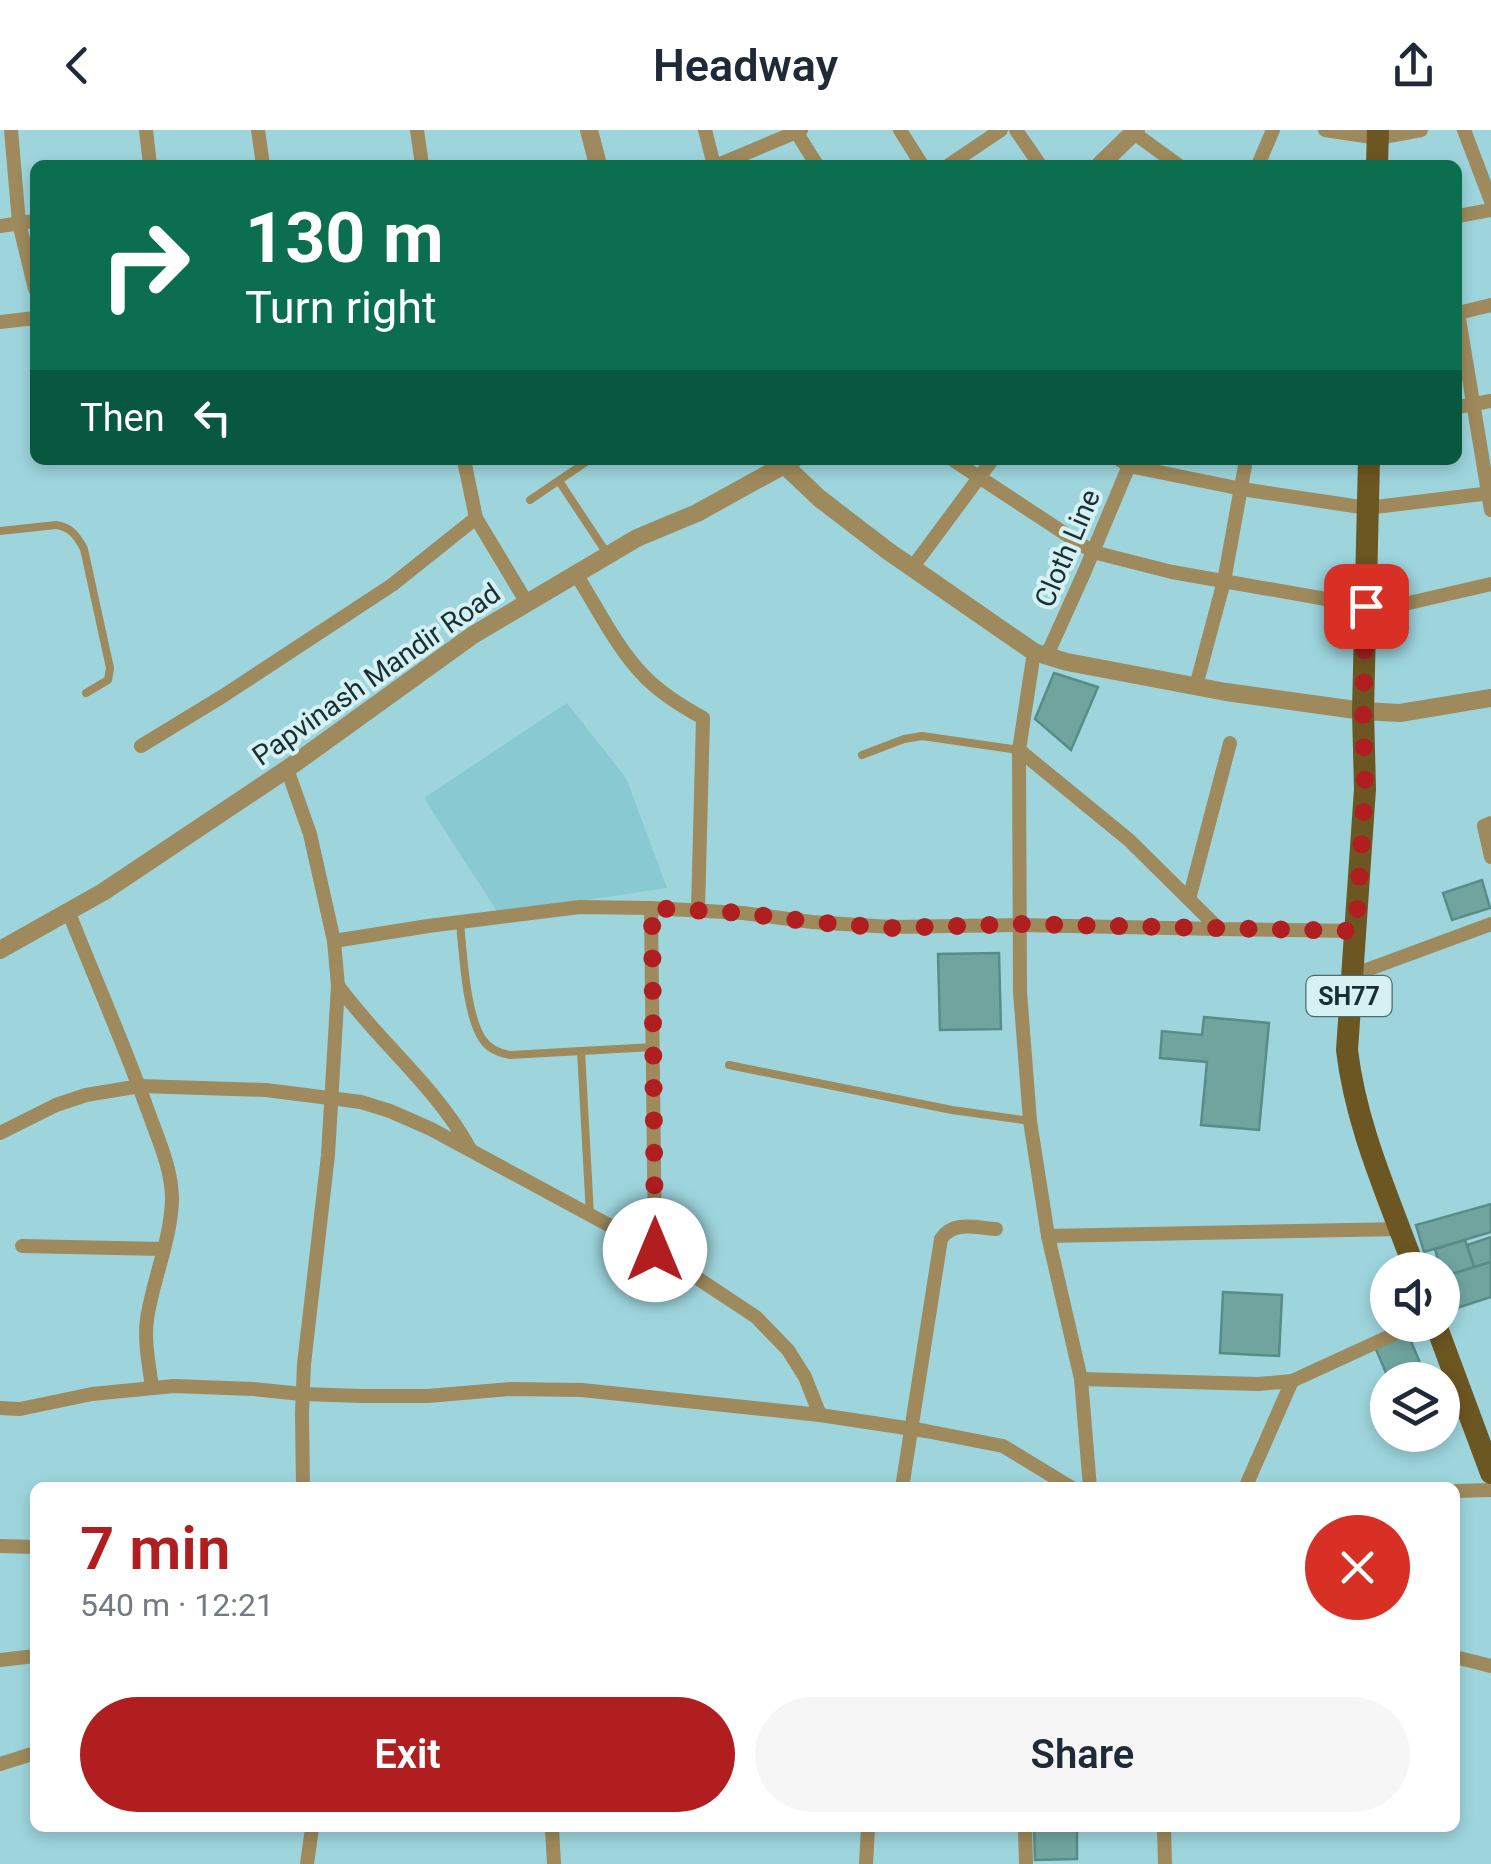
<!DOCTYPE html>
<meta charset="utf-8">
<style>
:root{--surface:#fff;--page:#f6f6f7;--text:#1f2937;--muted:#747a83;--accent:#b01e20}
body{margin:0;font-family:Roboto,sans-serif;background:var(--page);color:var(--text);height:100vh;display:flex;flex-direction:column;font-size:38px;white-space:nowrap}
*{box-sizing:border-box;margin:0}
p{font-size:32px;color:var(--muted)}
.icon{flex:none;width:55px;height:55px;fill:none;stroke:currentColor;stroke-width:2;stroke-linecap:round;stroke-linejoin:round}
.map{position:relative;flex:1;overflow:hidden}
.panel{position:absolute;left:30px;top:1352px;width:1430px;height:350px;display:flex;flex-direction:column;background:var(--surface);border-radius:15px;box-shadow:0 5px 15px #0003}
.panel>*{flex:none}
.hud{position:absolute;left:30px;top:30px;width:1432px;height:305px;border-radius:15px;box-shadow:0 5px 15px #0003;background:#0b6e4f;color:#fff;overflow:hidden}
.controls{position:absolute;left:1370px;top:1122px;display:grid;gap:20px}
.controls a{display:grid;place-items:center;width:90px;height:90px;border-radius:50%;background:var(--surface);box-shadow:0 5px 15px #0003;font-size:50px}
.pin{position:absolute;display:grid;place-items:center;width:85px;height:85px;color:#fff;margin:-42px;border-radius:20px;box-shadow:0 5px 15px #0006}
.me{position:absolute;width:110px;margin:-55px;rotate:0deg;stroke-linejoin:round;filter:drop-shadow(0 0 8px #0008)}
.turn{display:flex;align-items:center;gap:35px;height:210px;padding:0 50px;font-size:45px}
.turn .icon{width:130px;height:130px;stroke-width:2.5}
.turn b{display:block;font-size:70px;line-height:85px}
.then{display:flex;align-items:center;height:95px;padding:0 50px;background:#0003;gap:20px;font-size:38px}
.round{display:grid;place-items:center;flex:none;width:105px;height:105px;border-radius:52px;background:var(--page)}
.headline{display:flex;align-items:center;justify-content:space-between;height:170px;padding:0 50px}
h1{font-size:60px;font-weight:600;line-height:75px;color:var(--accent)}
.cta{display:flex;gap:20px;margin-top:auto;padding:20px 50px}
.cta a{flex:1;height:115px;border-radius:60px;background:var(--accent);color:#fff;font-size:40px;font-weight:600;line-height:115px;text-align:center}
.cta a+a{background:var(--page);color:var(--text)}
header{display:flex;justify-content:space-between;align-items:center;height:130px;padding:0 50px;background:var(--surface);font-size:45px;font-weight:600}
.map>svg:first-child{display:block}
.built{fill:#88c9d2}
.building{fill:#70a59f;stroke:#588d87;stroke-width:2.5}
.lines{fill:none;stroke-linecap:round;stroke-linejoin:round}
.service{stroke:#9e8a5c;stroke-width:8}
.minor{stroke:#9e8a5c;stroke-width:14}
.tertiary{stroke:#9e8a5c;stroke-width:18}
.primary{stroke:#6c5621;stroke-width:22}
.route{stroke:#b01e20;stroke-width:18;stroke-dasharray:0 32.4}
.labels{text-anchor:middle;stroke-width:8;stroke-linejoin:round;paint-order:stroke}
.shield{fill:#d6f1f4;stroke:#526a6d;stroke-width:2.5}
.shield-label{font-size:25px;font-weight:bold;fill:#193033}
.street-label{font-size:28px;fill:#193033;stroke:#d6f1f4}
</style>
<header><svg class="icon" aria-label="back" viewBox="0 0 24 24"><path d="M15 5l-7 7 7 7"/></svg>Headway<svg class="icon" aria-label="share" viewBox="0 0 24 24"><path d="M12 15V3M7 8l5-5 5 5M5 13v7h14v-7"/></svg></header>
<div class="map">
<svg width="1491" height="1734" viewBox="0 0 1491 1734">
<rect width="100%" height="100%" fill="#9ed5dd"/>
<polygon class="built" points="567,573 626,648 667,758 498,783 424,668"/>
<g class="building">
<polygon points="1054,543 1098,557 1071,620 1035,589"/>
<polygon points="1482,750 1490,778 1452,790 1443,763"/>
<polygon points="999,823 1001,899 940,900 938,824"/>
<polygon points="1204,887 1269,893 1259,1000 1201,995 1207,932 1160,928 1162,901 1202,905"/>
<polygon points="1491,1074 1491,1102 1424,1122 1416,1095"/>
<polygon points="1491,1107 1491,1132 1474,1137 1467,1115"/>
<polygon points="1465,1110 1474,1137 1443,1147 1435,1119"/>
<polygon points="1491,1132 1491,1167 1448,1181 1442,1164 1442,1147"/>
<polygon points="1223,1162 1282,1165 1279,1226 1220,1223"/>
<polygon points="1408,1204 1427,1250 1389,1250 1375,1217"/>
<polygon points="1034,1698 1077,1698 1077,1729 1035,1730"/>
</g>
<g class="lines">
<g class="service">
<polyline points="559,351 608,425"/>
<polyline points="530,370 589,330"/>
<path d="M0 401 56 395C71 397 77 406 84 419L110 538 108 550 86 563"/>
<polyline points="862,625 904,609 922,606 1019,620"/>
<path d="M460 793C463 823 466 886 483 910 489 919 499 923 510 925L653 917"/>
<polyline points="581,921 590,1085"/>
<polyline points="729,935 952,980 1030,991"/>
</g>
<g class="minor">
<polyline points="11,0 19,93 35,159"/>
<polyline points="146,0 150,35"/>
<polyline points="258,0 263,35"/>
<polyline points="417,0 422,35"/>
<polyline points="705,0 714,35"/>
<polyline points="795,0 817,35"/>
<polyline points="900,0 922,35"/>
<polyline points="1016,0 1040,35"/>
<polyline points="1130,0 1178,35"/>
<polyline points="1325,0 1378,8 1421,0"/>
<polyline points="1464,0 1491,71"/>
<polyline points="718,35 801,0"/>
<polyline points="949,35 1001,0"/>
<polyline points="1258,35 1273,0"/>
<polyline points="1458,86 1491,80"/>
<polyline points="0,96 35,91"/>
<polyline points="1458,183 1491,380"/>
<polyline points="1458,183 1491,175"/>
<polyline points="0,192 35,188"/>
<polyline points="1458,277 1491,271"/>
<polyline points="464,330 476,388 527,473"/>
<polyline points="953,330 1093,422 1172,442 1366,476 1400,475 1491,454"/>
<polyline points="1120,330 1129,336 1242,359 1367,378 1491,363"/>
<polyline points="912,438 992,330"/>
<path d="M576 444C598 479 617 519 646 548 663 565 683 577 703 588L698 780"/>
<polyline points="1034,522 1019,620 1020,862 1030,991 1048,1106 1081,1249 1090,1358"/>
<polyline points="1047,525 1084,443 1131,331"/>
<polyline points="1196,556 1224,451 1246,330"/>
<polyline points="141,616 223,566 392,455 476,388"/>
<polyline points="1019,620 1129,710 1219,799 1356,801"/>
<polyline points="287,639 310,704 334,811 338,856 328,1025 304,1234 302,1283 303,1358"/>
<polyline points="1491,693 1484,696 1491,727"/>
<polyline points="1189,769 1230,613"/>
<polyline points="651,778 655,1120"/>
<path d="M69 783C95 849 124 914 148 981 158 1009 172 1039 172 1069 171 1110 153 1149 147 1189 144 1211 149 1235 152 1257"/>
<polyline points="334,811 428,796 580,777 651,778 743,783 812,792 891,797 1020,795 1219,799"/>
<polyline points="1350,846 1491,794"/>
<path d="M339 857C380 913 437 958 470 1019"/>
<polyline points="0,1003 56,975 86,965 140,956 266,960 361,972 390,981 431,999 655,1120 756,1187 788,1220 805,1247 820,1285 926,1301 1003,1316 1072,1358"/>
<polyline points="1048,1106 1400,1099"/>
<polyline points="22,1116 163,1119"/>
<polyline points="1081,1249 1258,1254 1292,1251 1245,1358"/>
<polyline points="1292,1251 1414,1195"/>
<polyline points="0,1278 20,1279 92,1264 174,1256 253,1259 302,1264 362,1266 428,1266 511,1259 582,1260 820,1285"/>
<path d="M902 1358 941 1109C953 1090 977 1098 996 1099"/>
<polyline points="1455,1361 1491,1360"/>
<polyline points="0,1416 35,1417"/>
<polyline points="1455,1527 1491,1536"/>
<polyline points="0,1530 35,1526"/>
<polyline points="0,1634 35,1623"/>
<polyline points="552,1698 554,1734"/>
<polyline points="1025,1698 1026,1734"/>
<polyline points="1164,1698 1165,1734"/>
<polyline points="307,1734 312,1698"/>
<polyline points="866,1734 868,1698"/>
</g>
<g class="tertiary">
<polyline points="589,0 598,35"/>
<polyline points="1100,35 1136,0"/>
<polyline points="779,330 819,368 888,421 1034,522 1067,532 1226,562 1363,581 1400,583 1491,568"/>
<polyline points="0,820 103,762 287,639 473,505 637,408 697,383 793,330"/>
</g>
<g class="primary">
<polyline points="1377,35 1378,0"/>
<path d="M1369 330 1363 581 1365 659 1347 920C1356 997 1389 1068 1415 1140"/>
<polyline points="1436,1195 1491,1343"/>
</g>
</g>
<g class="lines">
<polyline class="route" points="655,1120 652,778 743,783 812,792 891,798 1020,794 1356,801 1365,659 1363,580 1366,476"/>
</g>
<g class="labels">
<rect class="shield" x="1306.5" y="846" width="85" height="40" rx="8"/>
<g class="shield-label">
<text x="1349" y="875">SH77</text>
</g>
<g class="street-label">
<text transform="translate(1067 418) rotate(-67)" y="10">Cloth Line</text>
<text transform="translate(376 544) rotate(-35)" y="10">Papvinash Mandir Road</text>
</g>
</g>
</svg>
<div class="controls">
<a><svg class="icon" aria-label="sound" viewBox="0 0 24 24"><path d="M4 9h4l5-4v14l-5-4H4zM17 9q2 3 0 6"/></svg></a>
<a><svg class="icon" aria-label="layers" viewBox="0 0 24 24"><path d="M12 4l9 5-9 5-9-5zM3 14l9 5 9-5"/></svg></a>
</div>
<div class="pin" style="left:1366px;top:476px;background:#d93025"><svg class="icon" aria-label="arrive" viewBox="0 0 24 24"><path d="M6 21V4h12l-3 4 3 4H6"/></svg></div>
<svg class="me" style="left:655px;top:1120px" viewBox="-20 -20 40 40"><circle r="19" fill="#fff"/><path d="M0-13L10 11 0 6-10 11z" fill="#b01e20"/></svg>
<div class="hud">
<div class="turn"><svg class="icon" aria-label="right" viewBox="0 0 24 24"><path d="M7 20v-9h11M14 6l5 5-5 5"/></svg><div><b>130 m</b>Turn right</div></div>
<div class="then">Then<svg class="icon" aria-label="left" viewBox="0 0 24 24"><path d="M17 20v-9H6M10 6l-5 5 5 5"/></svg></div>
</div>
<section class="panel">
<div class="headline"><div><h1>7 min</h1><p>540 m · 12:21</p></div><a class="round" style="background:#d93025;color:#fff"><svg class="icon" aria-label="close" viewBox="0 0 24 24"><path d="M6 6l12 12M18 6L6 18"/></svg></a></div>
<div class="cta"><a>Exit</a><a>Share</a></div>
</section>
</div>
